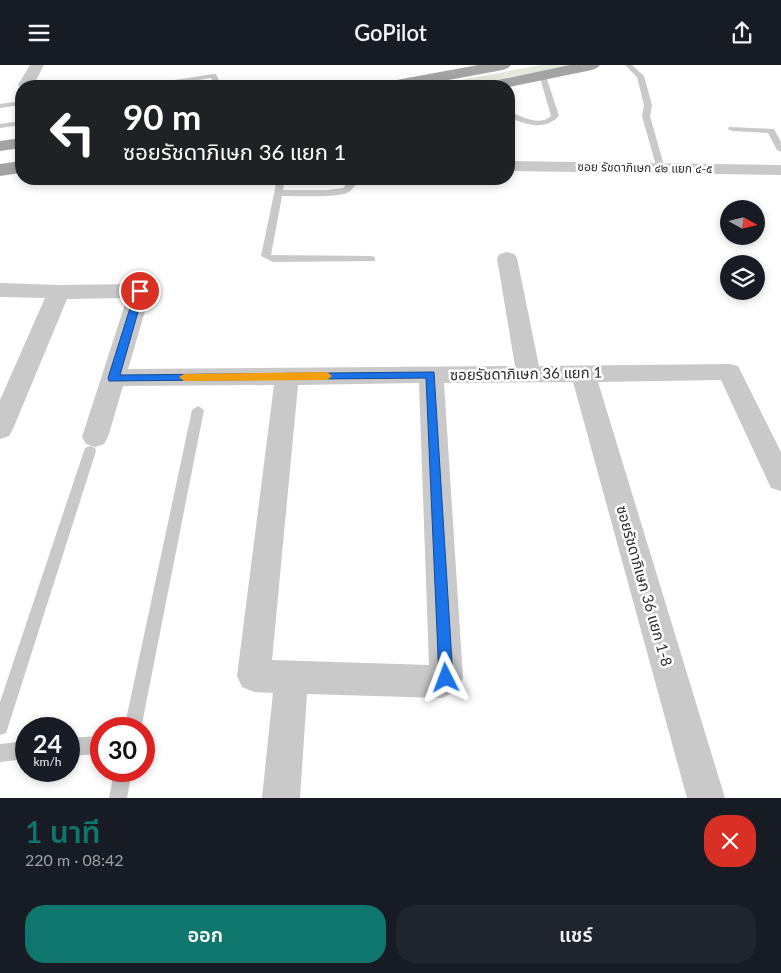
<!DOCTYPE html>
<html lang="th">
<meta charset="utf-8">
<style>
:root{--surface:#171b24;--page:#20242c;--text:#f1f3f6;--muted:#9ea1a6;--accent:#0f766e}
body{margin:0;font-family:Lato,"Noto Sans Thai",sans-serif;background:var(--page);color:var(--text);height:100vh;display:flex;flex-direction:column;font-size:19px;white-space:nowrap}
*{box-sizing:border-box;margin:0}
p{font-size:16px;color:var(--muted)}
.icon{flex:none;width:28px;height:28px;fill:none;stroke:currentColor;stroke-width:2;stroke-linecap:round;stroke-linejoin:round}
.map{position:relative;height:733px;overflow:hidden}
.side{display:flex;flex-direction:column;background:var(--surface);flex:1}
.side>*{flex:none}
.hud{position:absolute;left:15px;top:15px;width:500px;height:105px;border-radius:20px;box-shadow:0 2px 8px #0003;background:#202124;color:#fff;overflow:hidden}
.needle{width:32px;rotate:98deg}
.tools{position:absolute;left:720px;top:135px;display:grid;gap:10px}
.tools a{display:grid;place-items:center;width:45px;height:45px;border-radius:50%;background:var(--surface);box-shadow:0 2px 8px #0003;font-size:25px}
.speed{position:absolute;left:15px;top:652px;display:flex;gap:10px;font-size:25px;font-weight:700;text-align:center}
.speed>*{display:grid;place-content:center;width:65px;height:65px;border-radius:50%;background:var(--surface);box-shadow:0 2px 8px #0003;line-height:1}
.speed small{font-size:12px;font-weight:400}
.speed .limit{border:8px solid #d22;background:#fff;color:#111}
.pin{position:absolute;display:grid;place-items:center;width:42px;height:42px;color:#fff;margin:-21px;border:2px solid #fff;border-radius:50%;box-shadow:0 1px 5px #0007}
.me{position:absolute;width:55px;margin:-28px;rotate:357deg;stroke-linejoin:round;filter:drop-shadow(0 0 4px #0008)}
.turn{display:flex;align-items:center;gap:18px;height:105px;padding:0 25px;font-size:22px}
.turn .icon{width:65px;height:65px;stroke-width:2.5}
.turn b{display:block;font-size:35px;line-height:42px}
.round{display:grid;place-items:center;flex:none;width:52px;height:52px;border-radius:20px;background:var(--page)}
.summary{display:flex;align-items:center;justify-content:space-between;height:85px;padding:0 25px}
h1{font-size:30px;font-weight:600;line-height:38px;color:var(--accent)}
.primary-button{display:flex;gap:10px;margin-top:auto;padding:10px 25px}
.primary-button a{flex:1;height:58px;border-radius:20px;background:var(--accent);color:#fff;font-size:20px;font-weight:600;line-height:58px;text-align:center}
.primary-button a+a{background:var(--page);color:var(--text)}
header{display:flex;justify-content:space-between;align-items:center;height:65px;padding:0 25px;background:var(--surface);font-size:22px;font-weight:600}
.map>svg:first-child{display:block}
.green{fill:#e4e9da}
.lines{fill:none;stroke-linecap:round;stroke-linejoin:round}
.lane{fill:#c9c9c9;fill-rule:evenodd}
.street{fill:#c9c9c9;fill-rule:evenodd}
.primary{fill:#a4a4a4;fill-rule:evenodd}
.route{fill:#1a73e8;stroke:#114b97}
.slow{fill:#f59e0b}
.labels{text-anchor:middle;stroke-width:5;stroke-linejoin:round;paint-order:stroke}
.far-street-label{font-size:12px;fill:#2c2c2c;stroke:#fff}
.street-label{font-size:15px;fill:#2c2c2c;stroke:#fff}
</style>
<header><svg class="icon" aria-label="menu" viewBox="0 0 24 24"><path d="M4 6h16M4 12h16M4 18h16"/></svg>GoPilot<svg class="icon" aria-label="share" viewBox="0 0 24 24"><path d="M12 15V3M7 8l5-5 5 5M5 13v7h14v-7"/></svg></header>
<div class="map">
<svg width="781" height="733" viewBox="0 0 781 733">
<rect width="100%" height="100%" fill="#fff"/>
<polygon class="green" points="540,0 574,0 465,21 429,21"/>
<g class="lines">
<g class="lane">
<polygon points="625,0 632,0 644,11 652,40 650,51 665,104 664,106 657,104 642,51 644,40 637,12"/>
<polygon points="213,9 216,9 222,21 216,21 211,13 161,21 145,21 149,19"/>
<path d="M539 9 546 11 559 51C545 66 525 60 509 52V47C523 51 538 62 551 51Z"/>
<polygon points="21,36 21,40 0,43 0,39"/>
<polygon points="21,56 21,60 0,63 0,59"/>
<polygon points="729,62 774,64 781,77 781,87 777,85 768,68 732,66 728,64"/>
<path d="M277 114H285L283 125H328L343 123 351 114H359C357 118 353 124 349 127 339 133 296 131 282 131L271 190 371 191 375 192V196L273 197 261 191Z"/>
<polygon points="198,341 204,345 141,664 124,664 192,345"/>
<polygon points="90,381 95,383 96,386 8,662 6,668 0,670 0,637 84,386 85,383"/>
<polygon points="101,671 101,689 69,691 69,673"/>
<polygon points="26,676 26,694 0,697 0,679"/>
<polygon points="114,706 132,706 127,733 109,733"/>
</g>
<g class="street">
<polygon points="30,0 44,0 33,21 21,21 21,23 18,20"/>
<polygon points="509,96 781,100 781,110 509,106"/>
<path d="M507 187 514 189 517 193 539 301 729 299 738 301 781 387V426L771 423 721 315 598 317 725 733H687L573 317 444 318 463 613C458 625 454 628 442 633L307 629 300 733H262L273 628 254 627 242 622 237 611 274 320 123 321 108 372 104 379 95 382 86 379 82 372 127 233 67 234 13 364 9 371 0 374V335L45 233 0 232V218L59 220 140 219 148 221 151 226 128 304 515 301 497 193 500 189ZM419 318 429 600 272 595 298 320Z"/>
</g>
<g class="primary">
<polygon points="478,0 511,0 508,3 503,5 415,21 383,21 385,18 391,16"/>
<polygon points="570,0 600,0 597,3 592,5 509,22 485,21 487,18 493,16"/>
<polygon points="21,73 21,83 0,86 0,76"/>
<polygon points="21,96 21,108 0,111 0,99"/>
</g>
</g>
<polygon class="route" points="136,224 143,224 144,226 120,310 434,307 453,613 451,618 446,620 441,618 439,613 426,313 109,316 108,313"/>
<polygon class="slow" points="327,307 332,311 327,315 184,316 179,312 184,309"/>
<g class="labels">
<g class="far-street-label">
<text transform="translate(645 103) rotate(1)" y="4">ซอย รัชดาภิเษก ๔๒ แยก ๔-๕</text>
</g>
<g class="street-label">
<text transform="translate(526 309) rotate(-1)" y="5">ซอยรัชดาภิเษก 36 แยก 1</text>
<text transform="translate(644 521) rotate(74)" y="5">ซอยรัชดาภิเษก 36 แยก 1-8</text>
</g>
</g>
</svg>
<div class="tools">
<a><svg class="needle" viewBox="-14 -14 28 28"><path d="M0-13l5 13h-10z" fill="#e53935"/><path d="M0 13l5-13h-10z" fill="#9ea1a6"/></svg></a>
<a><svg class="icon" aria-label="layers" viewBox="0 0 24 24"><path d="M12 4l9 5-9 5-9-5zM3 14l9 5 9-5"/></svg></a>
</div>
<div class="speed"><div>24<small>km/h</small></div><div class="limit">30</div></div>
<div class="pin" style="left:140px;top:226px;background:#d93025"><svg class="icon" aria-label="arrive" viewBox="0 0 24 24"><path d="M6 21V4h12l-3 4 3 4H6"/></svg></div>
<svg class="me" style="left:446px;top:613px" viewBox="-20 -20 40 40"><path d="M0-17L14 15 0 8-14 15z" fill="#1a73e8" stroke="#fff" stroke-width="4"/></svg>
<div class="hud">
<div class="turn"><svg class="icon" aria-label="left" viewBox="0 0 24 24"><path d="M17 20v-9H6M10 6l-5 5 5 5"/></svg><div><b>90 m</b>ซอยรัชดาภิเษก 36 แยก 1</div></div>
</div>
</div>
<section class="side">
<div class="summary"><div><h1>1 นาที</h1><p>220 m · 08:42</p></div><a class="round" style="background:#d93025;color:#fff"><svg class="icon" aria-label="close" viewBox="0 0 24 24"><path d="M6 6l12 12M18 6L6 18"/></svg></a></div>
<div class="primary-button"><a>ออก</a><a>แชร์</a></div>
</section>
